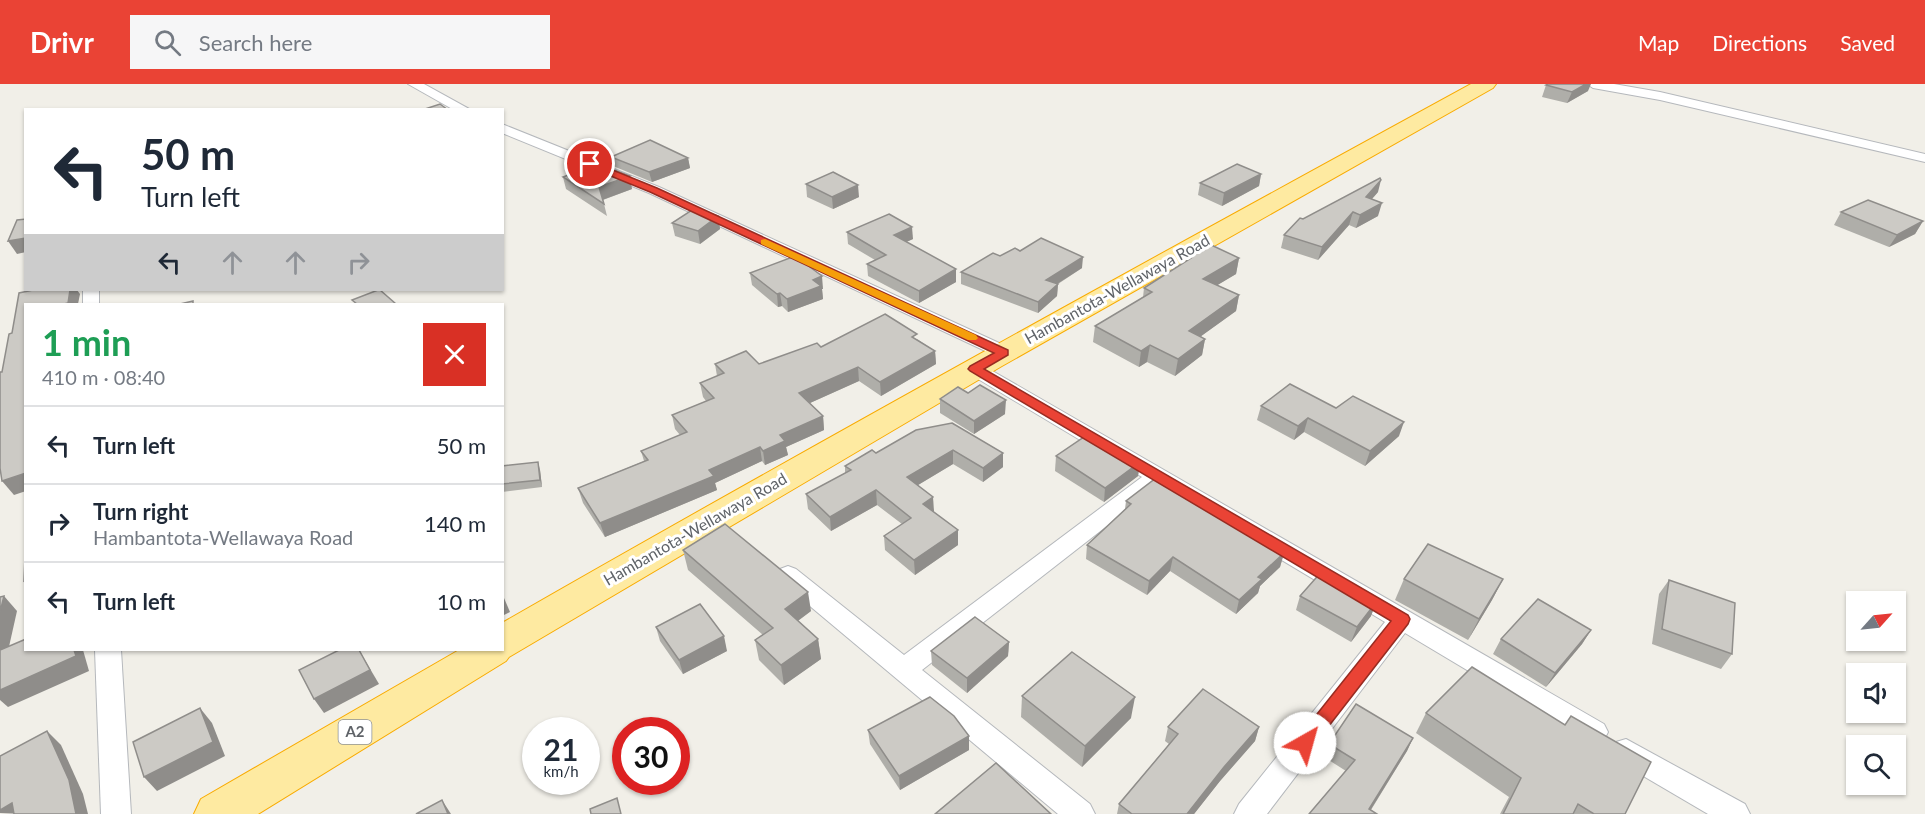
<!DOCTYPE html>
<meta charset="utf-8">
<style>
:root{--surface:#fff;--page:#f6f6f7;--text:#1f2937;--muted:#747a83;--line:#e0e1e3;--accent:#ea4335}
body{margin:0;font-family:Lato,sans-serif;background:var(--page);color:var(--text);height:100vh;display:flex;flex-direction:column;font-size:22px;white-space:nowrap}
*{box-sizing:border-box;margin:0}
p{font-size:20px;color:var(--muted)}
.icon{flex:none;width:33px;height:33px;fill:none;stroke:currentColor;stroke-width:2;stroke-linecap:round;stroke-linejoin:round}
.map{position:relative;flex:1;overflow:hidden}
.sheet{position:absolute;left:24px;top:219px;width:480px;height:348px;display:flex;flex-direction:column;background:var(--surface);border-radius:0px;box-shadow:0 2px 4px #0004}
.sheet>*{flex:none}
.top-card{position:absolute;left:24px;top:24px;width:480px;height:183px;border-radius:0px;box-shadow:0 2px 4px #0004;background:#fff;color:var(--text);overflow:hidden}
.needle{width:39px;rotate:63deg}
.buttons{position:absolute;left:1846px;top:507px;display:grid;gap:12px}
.buttons a{display:grid;place-items:center;width:60px;height:60px;border-radius:0px;background:var(--surface);box-shadow:0 2px 4px #0004;font-size:30px}
.speed{position:absolute;left:522px;top:633px;display:flex;gap:12px;font-size:30px;font-weight:700;text-align:center}
.speed>*{display:grid;place-content:center;width:78px;height:78px;border-radius:50%;background:var(--surface);box-shadow:0 2px 4px #0004;line-height:1}
.speed small{font-size:15px;font-weight:400}
.speed .limit{border:9px solid #d22;background:#fff;color:#111}
.pin{position:absolute;display:grid;place-items:center;width:51px;height:51px;color:#fff;margin:-26px;border:3px solid #fff;border-radius:50%;box-shadow:0 2px 6px #0007}
.me{position:absolute;width:66px;margin:-33px;rotate:38deg;stroke-linejoin:round;filter:drop-shadow(0 0 4px #0008)}
.turn{display:flex;align-items:center;gap:21px;height:126px;padding:0 18px;font-size:27px}
.turn .icon{width:78px;height:78px;stroke-width:2.5}
.turn b{display:block;font-size:42px;line-height:51px}
.lanes{display:flex;align-items:center;height:57px;padding:0 18px;background:#0003;justify-content:center;gap:30px;direction:ltr}
.lanes .off{opacity:.35}
.round{display:grid;place-items:center;flex:none;width:63px;height:63px;border-radius:0px;background:var(--page)}
.head{display:flex;align-items:center;justify-content:space-between;height:102px;padding:0 18px}
h1{font-size:36px;font-weight:700;line-height:45px;color:#1e9e55}
ul{padding:0;list-style:none}
li{display:flex;align-items:center;gap:18px;height:78px;padding:0 18px;border-top:2px solid var(--line)}
li div{flex:1}
li b{display:block;font-size:22px}
li em{font-style:normal}
header{display:flex;align-items:center;gap:36px;box-sizing:border-box;height:84px;padding:0 30px;background:var(--accent);color:#fff}
header strong{font-size:28px}
nav{display:flex;gap:33px;margin-inline-start:auto;font-size:21px}
.search{width:420px;height:54px;background:var(--page);display:flex;align-items:center;gap:15px;box-sizing:border-box;padding:0 21px;border-radius:0px;color:var(--muted);font-size:22px}
.map>svg:first-child{display:block}
.lines{fill:none;stroke-linecap:round;stroke-linejoin:round}
.minor-casing{stroke:#b5b8bc;stroke-width:2}
.trunk-casing{stroke:#f9ab00;stroke-width:2}
.minor{fill:#fff;fill-rule:evenodd}
.trunk{fill:#feeaa1;fill-rule:evenodd}
.wall{fill:#afaea9}
.shaded-wall{fill:#8f8d8a}
.building{fill:#cccac5;stroke:#8f8d8a;stroke-width:1.5}
.route{fill:#ea4335;stroke:#982c22;stroke-width:1.5}
.slow{fill:#f59e0b}
.labels{text-anchor:middle;stroke-width:6;stroke-linejoin:round;paint-order:stroke}
.shield{fill:#fff;stroke:#8f9295;stroke-width:1.5}
.shield-label{font-size:15px;font-weight:bold;fill:#5f6368}
.street-label{font-size:16px;fill:#5f6368;stroke:#fff}
</style>
<header>
<strong>Drivr</strong>
<div class="search"><svg class="icon" aria-label="search" viewBox="0 0 24 24"><circle cx="10" cy="10" r="6"/><path d="M15 15l6 6"/></svg>Search here</div>
<nav><a>Map</a><a>Directions</a><a>Saved</a></nav>
</header>
<div class="map">
<svg width="1925" height="730" viewBox="0 0 1925 730">
<rect width="100%" height="100%" fill="#f1efe8"/>
<g class="lines">
<g class="minor-casing">
<g id="minor">
<polygon points="408,0 424,0 471,26 454,26"/>
<polygon points="1587,0 1614,0 1660,8 1925,70 1925,78 1660,16 1593,4"/>
<polygon points="502,40 659,103 1010,264 1012,268 1010,272 996,272 649,109 502,49"/>
<rect x="83" y="206" width="16" height="14"/>
<polygon points="975,279 982,281 1604,640 1608,648 1604,656 1594,660 1584,656 1405,549 1267,730 1234,730 1239,720 1385,538 1158,402 922,586 1090,720 1095,730 1058,730 780,497 776,491 780,485 788,482 796,485 904,571 1142,393 968,289 965,285 968,281"/>
<polygon points="95,566 121,566 131,730 101,730"/>
<polygon points="1626,655 1745,720 1750,730 1708,730 1616,676 1612,667 1616,658"/>
</g>
</g>
<g class="trunk-casing">
<path id="trunk" d="M1471 0H1496L1493 4 1002 282 509 573 506 577 258 730H194L201 715 459 566H502V539C823 355 1147 177 1471 0Z"/>
</g>
<use href="#minor" class="minor"/>
<use href="#trunk" class="trunk"/>
</g>
<g class="wall">
<polygon points="1546,1 1588,7 1567,19 1542,13"/>
<polygon points="611,73 688,74 690,84 652,98 613,82"/>
<polygon points="1261,90 1259,102 1222,122 1198,111 1200,99"/>
<polygon points="563,93 632,105 603,116 607,132 566,105"/>
<polygon points="806,100 859,113 833,125 807,113"/>
<polygon points="1378,108 1372,115 1378,132 1356,144 1349,141 1318,176 1281,164 1284,151 1303,135"/>
<polygon points="1841,128 1923,137 1915,150 1889,163 1834,141"/>
<polygon points="718,132 720,145 700,160 675,152 672,139"/>
<polygon points="847,148 913,155 906,158 956,198 919,219 868,192 867,180 875,176 848,160"/>
<polygon points="1020,167 1082,184 1058,200 1057,212 1038,229 961,200 961,188 1000,172"/>
<polygon points="1187,172 1239,174 1236,190 1217,201 1239,211 1236,227 1201,252 1205,255 1202,271 1175,292 1147,278 1139,283 1093,258 1095,242 1143,213 1144,204 1187,176"/>
<polygon points="750,189 823,205 822,205 823,215 788,228 782,222 778,223 752,201"/>
<polygon points="917,255 935,267 936,280 881,312 859,297 810,319 823,332 824,346 786,363 788,371 765,381 762,377 715,399 717,406 605,453 583,419 578,404 644,377 641,367 680,351 675,345 672,331 706,317 703,313 700,299 717,292 715,280 759,280 821,263"/>
<polygon points="940,315 1005,330 974,350 940,329"/>
<polygon points="1261,322 1336,324 1399,352 1365,382 1304,348 1294,356 1257,336"/>
<polygon points="916,346 1003,383 983,398 953,380 918,401 934,427 933,427 958,461 915,491 885,466 884,452 902,440 877,421 831,447 808,425 806,410 845,389 845,382 876,369"/>
<polygon points="1056,372 1140,378 1138,392 1104,418 1055,387"/>
<polygon points="502,382 540,386 542,403 502,408"/>
<polygon points="1126,417 1208,419 1207,424 1284,469 1280,483 1260,502 1258,509 1236,530 1170,487 1147,511 1086,475 1087,461 1125,425"/>
<polygon points="683,466 811,527 798,537 818,555 821,575 784,601 759,576 755,556 763,551 688,486"/>
<polygon points="1404,495 1503,495 1492,516 1468,556 1395,516"/>
<polygon points="1669,496 1732,570 1721,585 1652,560 1659,510"/>
<polygon points="1300,512 1371,532 1351,558 1296,526"/>
<polygon points="656,543 727,567 683,590 660,557"/>
<polygon points="1591,546 1582,560 1546,603 1493,570 1501,555"/>
<polygon points="1009,558 1008,572 967,609 932,581 931,567"/>
<polygon points="1022,612 1131,634 1082,683 1021,633"/>
<polygon points="1426,629 1625,730 1500,730 1509,713 1416,649"/>
<polygon points="1168,643 1259,643 1255,657 1220,697 1194,730 1117,730 1119,720 1169,660 1165,657"/>
<polygon points="868,646 969,666 900,706 870,660"/>
<polygon points="1413,654 1407,667 1371,726 1309,730 1346,687 1324,673 1329,660"/>
</g>
<g class="shaded-wall">
<polygon points="1586,0 1591,0 1588,7 1567,19 1572,8"/>
<polygon points="688,74 690,84 652,98 649,88"/>
<polygon points="1261,90 1259,102 1222,122 1224,109"/>
<polygon points="630,92 632,105 602,116 599,103"/>
<polygon points="1381,96 1378,108 1363,125 1366,113"/>
<polygon points="858,101 859,113 833,125 832,113"/>
<polygon points="1382,119 1378,132 1356,144 1360,131"/>
<polygon points="1353,128 1349,141 1318,176 1322,163"/>
<polygon points="718,132 720,145 700,160 698,147"/>
<polygon points="1923,137 1915,150 1889,163 1897,151"/>
<polygon points="912,143 913,155 895,163 894,151"/>
<polygon points="26,154 26,168 17,170 8,157"/>
<polygon points="1083,173 1082,184 1046,207 1046,196"/>
<polygon points="1239,174 1236,190 1201,211 1203,195"/>
<polygon points="956,185 956,198 919,219 919,207"/>
<polygon points="822,192 823,205 822,205 823,215 788,228 787,215 813,196"/>
<polygon points="1058,200 1057,212 1038,229 1038,218"/>
<polygon points="70,206 77,206 80,210 78,220 64,220"/>
<polygon points="780,209 782,222 778,223 777,210"/>
<polygon points="1239,211 1236,227 1186,263 1189,247"/>
<polygon points="1205,255 1202,271 1175,292 1178,275"/>
<polygon points="1150,261 1147,278 1139,283 1141,267"/>
<polygon points="935,267 936,280 881,312 880,298"/>
<polygon points="858,283 859,297 801,323 799,309"/>
<polygon points="1006,316 1005,330 974,350 974,337"/>
<polygon points="823,332 824,346 786,363 788,371 765,381 763,367 780,351"/>
<polygon points="1308,334 1304,348 1294,356 1298,342"/>
<polygon points="1404,338 1399,352 1365,382 1370,367"/>
<polygon points="760,363 762,377 715,399 717,406 605,453 600,439 709,386"/>
<polygon points="953,366 953,380 908,407 907,393"/>
<polygon points="1003,369 1003,383 983,398 983,384"/>
<polygon points="538,378 540,386 542,403 540,396"/>
<polygon points="1140,378 1138,392 1104,418 1105,404"/>
<polygon points="26,389 26,407 14,411 2,397"/>
<polygon points="876,406 877,421 831,447 830,433"/>
<polygon points="933,413 934,427 923,434 923,420"/>
<polygon points="958,446 958,461 915,491 914,476"/>
<polygon points="1284,469 1280,483 1260,502 1258,509 1236,530 1239,516 1258,493"/>
<polygon points="1173,473 1170,487 1147,511 1149,497"/>
<polygon points="1503,495 1492,516 1468,556 1479,535"/>
<polygon points="808,508 811,527 788,544 785,525"/>
<polygon points="4,512 17,527 4,585 0,580 0,528"/>
<polygon points="502,514 504,514 510,528 502,532"/>
<polygon points="1377,517 1371,532 1351,558 1357,543"/>
<polygon points="1591,546 1582,560 1546,603 1555,589"/>
<polygon points="724,552 727,567 683,590 679,576"/>
<polygon points="818,555 821,575 784,601 781,581"/>
<polygon points="1009,558 1008,572 967,609 967,594"/>
<polygon points="74,566 83,566 89,587 8,623 0,616 0,606"/>
<polygon points="359,566 379,600 324,629 314,615"/>
<polygon points="1135,613 1131,634 1082,683 1085,662"/>
<polygon points="200,624 212,639 225,672 157,707 144,693"/>
<polygon points="1259,643 1255,657 1220,697 1194,730 1187,730 1224,683"/>
<polygon points="47,647 61,661 83,710 88,730 76,730"/>
<polygon points="969,652 969,666 900,706 899,692"/>
<polygon points="1413,654 1407,667 1368,730 1369,725"/>
<polygon points="442,716 451,730 448,730"/>
<polygon points="12,719 24,730 0,729 0,726"/>
</g>
<g class="building">
<polygon points="1548,0 1586,0 1572,8 1546,1"/>
<polygon points="440,20 448,26 422,26"/>
<polygon points="650,56 688,74 649,88 611,73"/>
<polygon points="599,80 630,92 599,103 604,120 563,93"/>
<polygon points="1237,80 1261,90 1224,109 1200,99"/>
<polygon points="833,88 858,101 832,113 806,100"/>
<polygon points="1380,94 1381,96 1366,113 1382,119 1360,131 1353,128 1322,163 1284,151 1300,134 1303,135"/>
<polygon points="1868,116 1923,137 1897,151 1841,128"/>
<polygon points="695,124 718,132 698,147 672,139"/>
<polygon points="889,130 912,143 894,151 956,185 919,207 867,180 886,171 847,148"/>
<polygon points="26,135 26,154 8,157 17,136"/>
<polygon points="1041,154 1083,173 1046,196 1058,200 1038,218 961,188 993,169 1000,172 1015,164 1020,167"/>
<polygon points="1209,160 1239,174 1203,195 1239,211 1189,247 1205,255 1178,275 1150,261 1141,267 1095,242 1152,208 1144,204 1191,174 1187,172"/>
<polygon points="795,172 822,192 813,196 821,202 787,215 780,209 777,210 750,189"/>
<polygon points="33,206 70,206 68,219 64,220 26,220 26,389 2,397 0,384 0,288 2,288 9,250 12,249 19,209"/>
<polygon points="378,206 380,206 396,220 357,220 352,216"/>
<polygon points="193,217 193,220 180,220"/>
<polygon points="885,230 917,250 912,253 935,267 880,298 858,283 799,309 823,332 780,351 785,357 763,367 760,363 709,386 714,392 600,439 578,404 648,376 641,367 687,348 672,331 714,314 700,299 724,289 715,280 746,267 759,280 817,259 821,263"/>
<polygon points="1290,300 1336,324 1353,312 1404,338 1370,367 1308,334 1298,342 1261,322"/>
<polygon points="980,301 1006,316 974,337 940,315 958,303 968,309"/>
<polygon points="952,339 1003,369 983,384 953,366 907,393 933,413 923,420 958,446 914,476 884,452 911,434 876,406 830,433 806,410 851,386 845,382 872,366 876,369 916,346"/>
<polygon points="1090,349 1140,378 1105,404 1056,372"/>
<polygon points="538,378 540,396 502,400 502,382"/>
<polygon points="1160,391 1208,419 1204,422 1284,469 1258,493 1262,495 1239,516 1173,473 1149,497 1087,461 1131,420 1126,417"/>
<polygon points="725,440 808,508 785,525 818,555 781,581 755,556 773,544 683,466"/>
<polygon points="26,450 26,496 24,497"/>
<polygon points="1428,460 1503,495 1479,535 1404,495"/>
<polygon points="1323,486 1377,517 1357,543 1300,512"/>
<polygon points="1669,496 1735,519 1732,570 1662,545"/>
<polygon points="4,512 0,528 0,513"/>
<polygon points="1538,515 1591,546 1555,589 1501,555"/>
<polygon points="700,520 724,552 679,576 656,543"/>
<polygon points="975,533 1009,558 967,594 931,567"/>
<polygon points="26,555 26,566 74,566 76,572 0,606 0,566"/>
<polygon points="339,566 359,566 370,586 314,615 299,586"/>
<polygon points="1072,568 1135,613 1085,662 1022,612"/>
<polygon points="1472,583 1565,641 1571,632 1651,678 1625,730 1594,730 1578,720 1573,730 1503,730 1521,694 1426,629"/>
<polygon points="1203,605 1259,643 1224,683 1187,730 1132,730 1119,720 1178,650 1168,643"/>
<polygon points="930,613 954,632 969,652 899,692 868,646"/>
<polygon points="1356,620 1413,654 1369,725 1377,730 1309,730 1355,676 1329,660"/>
<polygon points="200,624 213,658 144,693 133,658"/>
<polygon points="47,647 69,696 76,730 14,730 12,719 0,726 0,672"/>
<polygon points="996,679 1051,730 935,730"/>
<polygon points="617,714 621,730 591,730 590,725"/>
<polygon points="442,716 448,730 416,730"/>
</g>
<polygon class="route" points="586,78 593,78 657,104 1008,266 1008,271 984,285 1408,531 1410,535 1408,540 1311,665 1305,667 1298,665 1296,659 1298,654 1391,537 970,287 968,285 970,282 994,269 650,108 586,82"/>
<polygon class="slow" points="765,155 976,251 978,254 976,256 968,256 761,160 761,156"/>
<g class="labels">
<rect class="shield" x="338.5" y="636" width="33" height="24" rx="4.5"/>
<g class="shield-label">
<text x="355" y="653">A2</text>
</g>
<g class="street-label">
<text transform="translate(1117 205) rotate(-29)" y="6">Hambantota-Wellawaya Road</text>
<text transform="translate(695 445) rotate(-30)" y="6">Hambantota-Wellawaya Road</text>
</g>
</g>
</svg>
<div class="buttons">
<a><svg class="needle" viewBox="-14 -14 28 28"><path d="M0-13l5 13h-10z" fill="#e53935"/><path d="M0 13l5-13h-10z" fill="#747a83"/></svg></a>
<a><svg class="icon" aria-label="sound" viewBox="0 0 24 24"><path d="M4 9h4l5-4v14l-5-4H4zM17 9q2 3 0 6"/></svg></a>
<a><svg class="icon" aria-label="search" viewBox="0 0 24 24"><circle cx="10" cy="10" r="6"/><path d="M15 15l6 6"/></svg></a>
</div>
<div class="speed"><div>21<small>km/h</small></div><div class="limit">30</div></div>
<div class="pin" style="left:590px;top:80px;background:#d93025"><svg class="icon" aria-label="arrive" viewBox="0 0 24 24"><path d="M6 21V4h12l-3 4 3 4H6"/></svg></div>
<svg class="me" style="left:1305px;top:659px" viewBox="-20 -20 40 40"><circle r="19" fill="#fff"/><path d="M0-13L10 11 0 6-10 11z" fill="#ea4335"/></svg>
<div class="top-card">
<div class="turn"><svg class="icon" aria-label="left" viewBox="0 0 24 24"><path d="M17 20v-9H6M10 6l-5 5 5 5"/></svg><div><b>50 m</b>Turn left</div></div>
<div class="lanes"><svg class="icon" aria-label="left" viewBox="0 0 24 24"><path d="M17 20v-9H6M10 6l-5 5 5 5"/></svg><svg class="icon off" aria-label="ahead" viewBox="0 0 24 24"><path d="M12 20V5M6 11l6-6 6 6"/></svg><svg class="icon off" aria-label="ahead" viewBox="0 0 24 24"><path d="M12 20V5M6 11l6-6 6 6"/></svg><svg class="icon off" aria-label="right" viewBox="0 0 24 24"><path d="M7 20v-9h11M14 6l5 5-5 5"/></svg></div>
</div>
<section class="sheet">
<div class="head"><div><h1>1 min</h1><p>410 m · 08:40</p></div><a class="round" style="background:#d93025;color:#fff"><svg class="icon" aria-label="close" viewBox="0 0 24 24"><path d="M6 6l12 12M18 6L6 18"/></svg></a></div>
<ul>
<li><svg class="icon" aria-label="left" viewBox="0 0 24 24"><path d="M17 20v-9H6M10 6l-5 5 5 5"/></svg><div><b>Turn left</b></div><em>50 m</em></li>
<li><svg class="icon" aria-label="right" viewBox="0 0 24 24"><path d="M7 20v-9h11M14 6l5 5-5 5"/></svg><div><b>Turn right</b><p>Hambantota-Wellawaya Road</p></div><em>140 m</em></li>
<li><svg class="icon" aria-label="left" viewBox="0 0 24 24"><path d="M17 20v-9H6M10 6l-5 5 5 5"/></svg><div><b>Turn left</b></div><em>10 m</em></li>
</ul>
</section>
</div>
